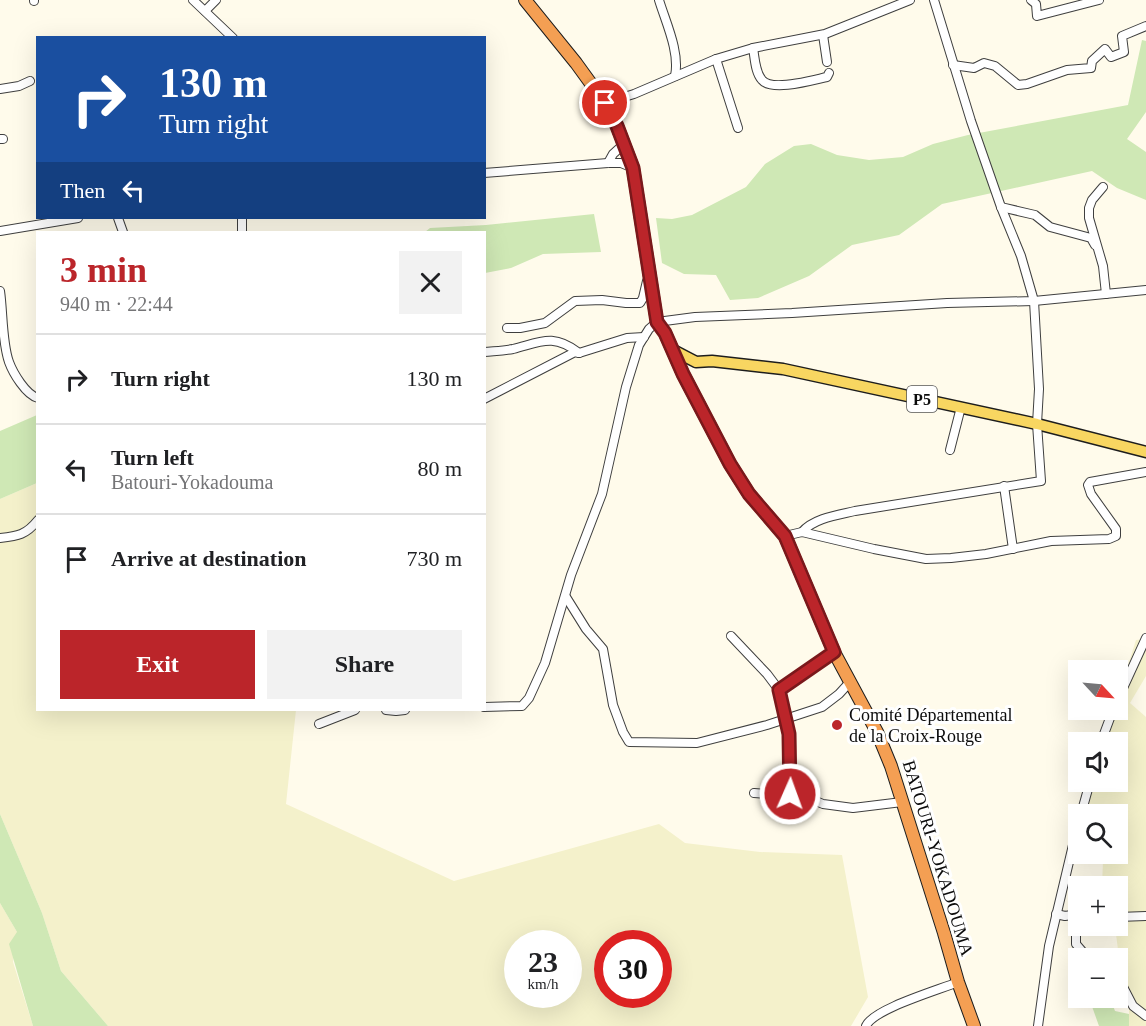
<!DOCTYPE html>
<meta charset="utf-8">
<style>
:root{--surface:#fff;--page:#f2f2f2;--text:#202124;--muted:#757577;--line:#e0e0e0;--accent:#bb252a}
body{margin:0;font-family:"Times New Roman",serif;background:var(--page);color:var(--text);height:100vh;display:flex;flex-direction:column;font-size:22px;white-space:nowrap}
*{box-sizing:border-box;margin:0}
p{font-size:20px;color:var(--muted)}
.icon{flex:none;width:33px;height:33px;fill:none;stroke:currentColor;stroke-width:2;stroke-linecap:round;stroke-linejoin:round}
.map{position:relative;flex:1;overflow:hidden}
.drawer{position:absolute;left:36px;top:231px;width:450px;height:480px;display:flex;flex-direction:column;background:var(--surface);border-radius:0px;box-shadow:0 6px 24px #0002}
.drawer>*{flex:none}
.hud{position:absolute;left:36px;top:36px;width:450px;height:183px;border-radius:0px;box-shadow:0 6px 24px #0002;background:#1a4fa0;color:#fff;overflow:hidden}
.needle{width:39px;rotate:116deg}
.tools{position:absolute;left:1068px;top:660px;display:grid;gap:12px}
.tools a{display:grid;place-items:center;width:60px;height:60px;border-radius:0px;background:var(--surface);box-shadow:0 6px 24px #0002;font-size:30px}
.speed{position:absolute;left:504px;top:930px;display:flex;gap:12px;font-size:30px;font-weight:700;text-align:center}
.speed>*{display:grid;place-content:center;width:78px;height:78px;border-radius:50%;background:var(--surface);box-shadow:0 6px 24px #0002;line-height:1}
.speed small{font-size:15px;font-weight:400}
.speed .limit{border:9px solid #d22;background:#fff;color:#111}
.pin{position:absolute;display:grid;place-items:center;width:51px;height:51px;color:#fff;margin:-26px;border:3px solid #fff;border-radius:50%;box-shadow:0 2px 6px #0007}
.me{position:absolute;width:66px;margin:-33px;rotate:2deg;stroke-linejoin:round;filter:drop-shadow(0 0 4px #0008)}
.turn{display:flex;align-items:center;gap:21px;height:126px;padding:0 24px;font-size:27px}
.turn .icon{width:78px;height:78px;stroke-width:2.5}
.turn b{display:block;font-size:42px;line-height:51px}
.then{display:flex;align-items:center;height:57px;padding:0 24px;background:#0003;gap:12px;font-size:22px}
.round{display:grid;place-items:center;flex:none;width:63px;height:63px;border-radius:0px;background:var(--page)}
.head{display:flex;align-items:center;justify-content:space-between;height:102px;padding:0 24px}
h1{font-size:36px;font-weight:600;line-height:45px;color:var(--accent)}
.action{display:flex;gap:12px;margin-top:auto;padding:12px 24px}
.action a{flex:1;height:69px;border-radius:0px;background:var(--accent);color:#fff;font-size:24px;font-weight:600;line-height:69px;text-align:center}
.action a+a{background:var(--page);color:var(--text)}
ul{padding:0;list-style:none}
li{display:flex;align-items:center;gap:18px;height:90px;padding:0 24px;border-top:2px solid var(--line)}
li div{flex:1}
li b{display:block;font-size:22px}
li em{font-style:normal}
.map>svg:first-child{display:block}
.farmland{fill:#f4f1cb;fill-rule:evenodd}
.green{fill:#cfe8b5}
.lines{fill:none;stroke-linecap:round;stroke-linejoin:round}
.minor-casing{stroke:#3f3f3f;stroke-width:10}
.major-casing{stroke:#1d1d1d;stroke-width:13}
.highway-casing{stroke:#1d1d1d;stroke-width:14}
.minor{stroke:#fff;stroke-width:8}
.major{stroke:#f8d661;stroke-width:10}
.highway{stroke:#f49f53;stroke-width:12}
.route-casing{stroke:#7a181b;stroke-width:15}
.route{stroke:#bb252a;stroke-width:10}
.poi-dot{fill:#bb252a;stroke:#fff;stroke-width:2}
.labels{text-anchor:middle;stroke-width:6;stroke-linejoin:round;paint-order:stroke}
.shield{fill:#fff;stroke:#555;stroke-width:1.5}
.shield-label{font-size:16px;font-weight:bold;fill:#0c0c0c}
.poi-label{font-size:18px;fill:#0c0c0c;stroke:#fff;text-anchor:start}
.street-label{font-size:18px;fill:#0c0c0c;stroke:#fff}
</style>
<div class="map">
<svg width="1146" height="1026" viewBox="0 0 1146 1026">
<rect width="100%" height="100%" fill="#fffbeb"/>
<g class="farmland">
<path d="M37 483 38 710H296L286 804 454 881 659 824 685 843 760 852 842 855 868 997 851 1026H108L61 971 42 913 0 814V499ZM518 944H568V994H518ZM608 944H658V994H608Z"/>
<polygon points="1146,639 1146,676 1130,703 1146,717 1146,1026 1129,1026 1129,993 1119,978 1120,966 1115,926 1118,926 1118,886 1102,886 1103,861 1112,859 1112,854 1118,854 1118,814 1083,814 1092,782 1118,782 1118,742 1103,742 1113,710 1118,710 1118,697 1136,640"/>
<polygon points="0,903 17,932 13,962 33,1026 0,1026"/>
</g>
<g class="green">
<polygon points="1142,40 1146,41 1146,112 1127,139 1146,152 1146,200 1117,188 1092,171 942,204 899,235 852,245 809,276 758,298 730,300 716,275 684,274 662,263 656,218 672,219 692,215 746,187 765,164 794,146 811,144 837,155 869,160 903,157 933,144 968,135 1128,105"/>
<polygon points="594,214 601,252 543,254 511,268 485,273 484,232 425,232 430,228 486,225"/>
<polygon points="37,415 37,483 0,499 0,431"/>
<polygon points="0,814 42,913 61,971 108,1026 33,1026 9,944 17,932 0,903"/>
<polygon points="1089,998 1110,998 1115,1011 1129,1014 1129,1026 1099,1026"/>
</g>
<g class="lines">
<g class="minor-casing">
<g id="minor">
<polyline points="193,0 233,38"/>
<path d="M659 0C666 23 680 52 675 76"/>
<polyline points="1031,0 1036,4 1037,16 1099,0"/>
<polyline points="34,1 34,0"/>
<polyline points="205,11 216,0"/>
<polyline points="823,35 827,62"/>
<path d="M753 48C755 59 755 72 762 80 772 92 813 80 827 77L829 73"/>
<polyline points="716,59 738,128"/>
<polyline points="953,65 974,68 984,63 995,66 1018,85 1027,84 1067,70 1091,68 1092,61 1105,49 1111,57 1124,52 1122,36 1146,26"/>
<polyline points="0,89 19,86 30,81"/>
<polyline points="605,103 634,94 716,59 753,48 825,34 910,0"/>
<polyline points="0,139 3,139"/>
<polyline points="608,163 613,154 624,144"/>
<polyline points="484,173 608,163 621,163 633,168"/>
<polyline points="1103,187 1092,200 1089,208 1089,218 1103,266 1106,294"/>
<polyline points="1001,207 1035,215 1050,227 1091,238 1095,245"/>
<polyline points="118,218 123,232"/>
<polyline points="242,218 242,232"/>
<polyline points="0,231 78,218"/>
<path d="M0 291C3 311 2 343 9 362 13 373 26 395 38 398"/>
<polyline points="507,328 520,328 545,323 575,301 602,300 626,303 640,303 643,298 647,281 651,278"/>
<path d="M484 352C494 351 503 351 513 349 541 342 553 333 579 353L627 338 644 337"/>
<polyline points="484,399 575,352 579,353"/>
<polyline points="950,450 961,407"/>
<polyline points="1004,486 1013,549"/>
<path d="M802 532C814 518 838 515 855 511L1041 481 1037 424 1039 389 1034 301 1021 256 1001 207 971 121 934 0"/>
<polyline points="785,536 802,532 874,549 926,559 951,558 986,554 1051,541 1109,539 1116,536 1116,529 1091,494 1088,485 1090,482 1146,472"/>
<path d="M0 538C18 536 26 535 38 520"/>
<polyline points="566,597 586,629 603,649 613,705 623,732 629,742 697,743 767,725 822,707 839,694 850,682"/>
<polyline points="731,636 767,674 779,690 789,734 790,794"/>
<polyline points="779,690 834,652"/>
<polyline points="1118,699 1146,638"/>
<polyline points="484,707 522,706 529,698 545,663 571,575 602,494 626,387 639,345 649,329 657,322 695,317 792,313 947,303 1034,301 1146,290"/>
<polyline points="386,710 396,711 405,710"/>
<polyline points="319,724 355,710"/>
<polyline points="1101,742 1113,710"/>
<polyline points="754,793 806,797 823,804 853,808 902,802"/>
<polyline points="1081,814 1090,782"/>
<polyline points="1056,914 1065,916 1078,914"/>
<polyline points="1076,914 1076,944 1088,958"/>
<polyline points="1118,917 1146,916"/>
<polyline points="1118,977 1133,1006 1146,1016"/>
<path d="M866 1026C873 1009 939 990 958 982"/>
<polyline points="1038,1026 1049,946 1078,824"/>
</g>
</g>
<g class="major-casing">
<polyline id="major" points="673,350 696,362 712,361 783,369 1037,424 1146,452"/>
</g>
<g class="highway-casing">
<polyline id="highway" points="525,0 576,63 605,103 617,126 633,168 657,322 665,333 683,374 730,464 749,494 785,536 834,652 877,732 891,766 944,933 958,982 974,1026"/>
</g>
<use href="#minor" class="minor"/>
<use href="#major" class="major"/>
<use href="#highway" class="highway"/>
</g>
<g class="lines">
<g class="route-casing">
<polyline id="route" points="605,103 617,126 633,168 657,322 665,333 683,374 730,464 749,494 785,536 834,652 779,690 789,734 790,794"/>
</g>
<use href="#route" class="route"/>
</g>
<circle class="poi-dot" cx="837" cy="725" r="6"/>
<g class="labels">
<rect class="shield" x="907" y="386" width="30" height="26" rx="4.5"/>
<g class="shield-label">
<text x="922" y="405">P5</text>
</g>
<g class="poi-label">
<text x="849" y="721">Comité Départemental<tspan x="849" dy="21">de la Croix-Rouge</tspan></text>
</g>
<g class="street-label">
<text transform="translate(938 858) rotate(73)" y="6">BATOURI-YOKADOUMA</text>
</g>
</g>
</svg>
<div class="tools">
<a><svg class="needle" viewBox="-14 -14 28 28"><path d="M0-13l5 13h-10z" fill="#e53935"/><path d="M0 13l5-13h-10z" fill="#757577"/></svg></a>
<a><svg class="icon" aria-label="sound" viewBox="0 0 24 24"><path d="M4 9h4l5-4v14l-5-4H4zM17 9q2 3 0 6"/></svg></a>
<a><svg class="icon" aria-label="search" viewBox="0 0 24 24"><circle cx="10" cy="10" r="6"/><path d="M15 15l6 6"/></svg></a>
<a>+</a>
<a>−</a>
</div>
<div class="speed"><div>23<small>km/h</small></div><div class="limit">30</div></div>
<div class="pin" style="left:605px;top:103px;background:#d93025"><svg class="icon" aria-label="arrive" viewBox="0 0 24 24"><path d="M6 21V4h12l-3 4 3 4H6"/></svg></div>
<svg class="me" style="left:790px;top:794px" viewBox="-20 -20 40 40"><circle r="17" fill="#bb252a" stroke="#fff" stroke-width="3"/><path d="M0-11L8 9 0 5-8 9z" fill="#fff"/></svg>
<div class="hud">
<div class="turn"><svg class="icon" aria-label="right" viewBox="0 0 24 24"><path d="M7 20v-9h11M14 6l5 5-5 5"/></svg><div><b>130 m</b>Turn right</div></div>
<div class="then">Then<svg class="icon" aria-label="left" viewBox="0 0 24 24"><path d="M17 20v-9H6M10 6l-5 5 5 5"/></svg></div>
</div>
<section class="drawer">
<div class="head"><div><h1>3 min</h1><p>940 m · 22:44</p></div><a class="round"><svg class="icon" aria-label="close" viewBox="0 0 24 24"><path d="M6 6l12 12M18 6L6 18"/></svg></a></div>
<ul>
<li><svg class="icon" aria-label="right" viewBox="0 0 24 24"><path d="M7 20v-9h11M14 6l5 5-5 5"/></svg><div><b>Turn right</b></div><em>130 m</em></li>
<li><svg class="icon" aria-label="left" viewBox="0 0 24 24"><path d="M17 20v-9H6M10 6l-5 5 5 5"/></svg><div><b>Turn left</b><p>Batouri-Yokadouma</p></div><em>80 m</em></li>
<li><svg class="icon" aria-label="arrive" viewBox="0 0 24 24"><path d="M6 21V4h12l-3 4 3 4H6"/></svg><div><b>Arrive at destination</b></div><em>730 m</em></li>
</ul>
<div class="action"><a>Exit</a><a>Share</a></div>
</section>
</div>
